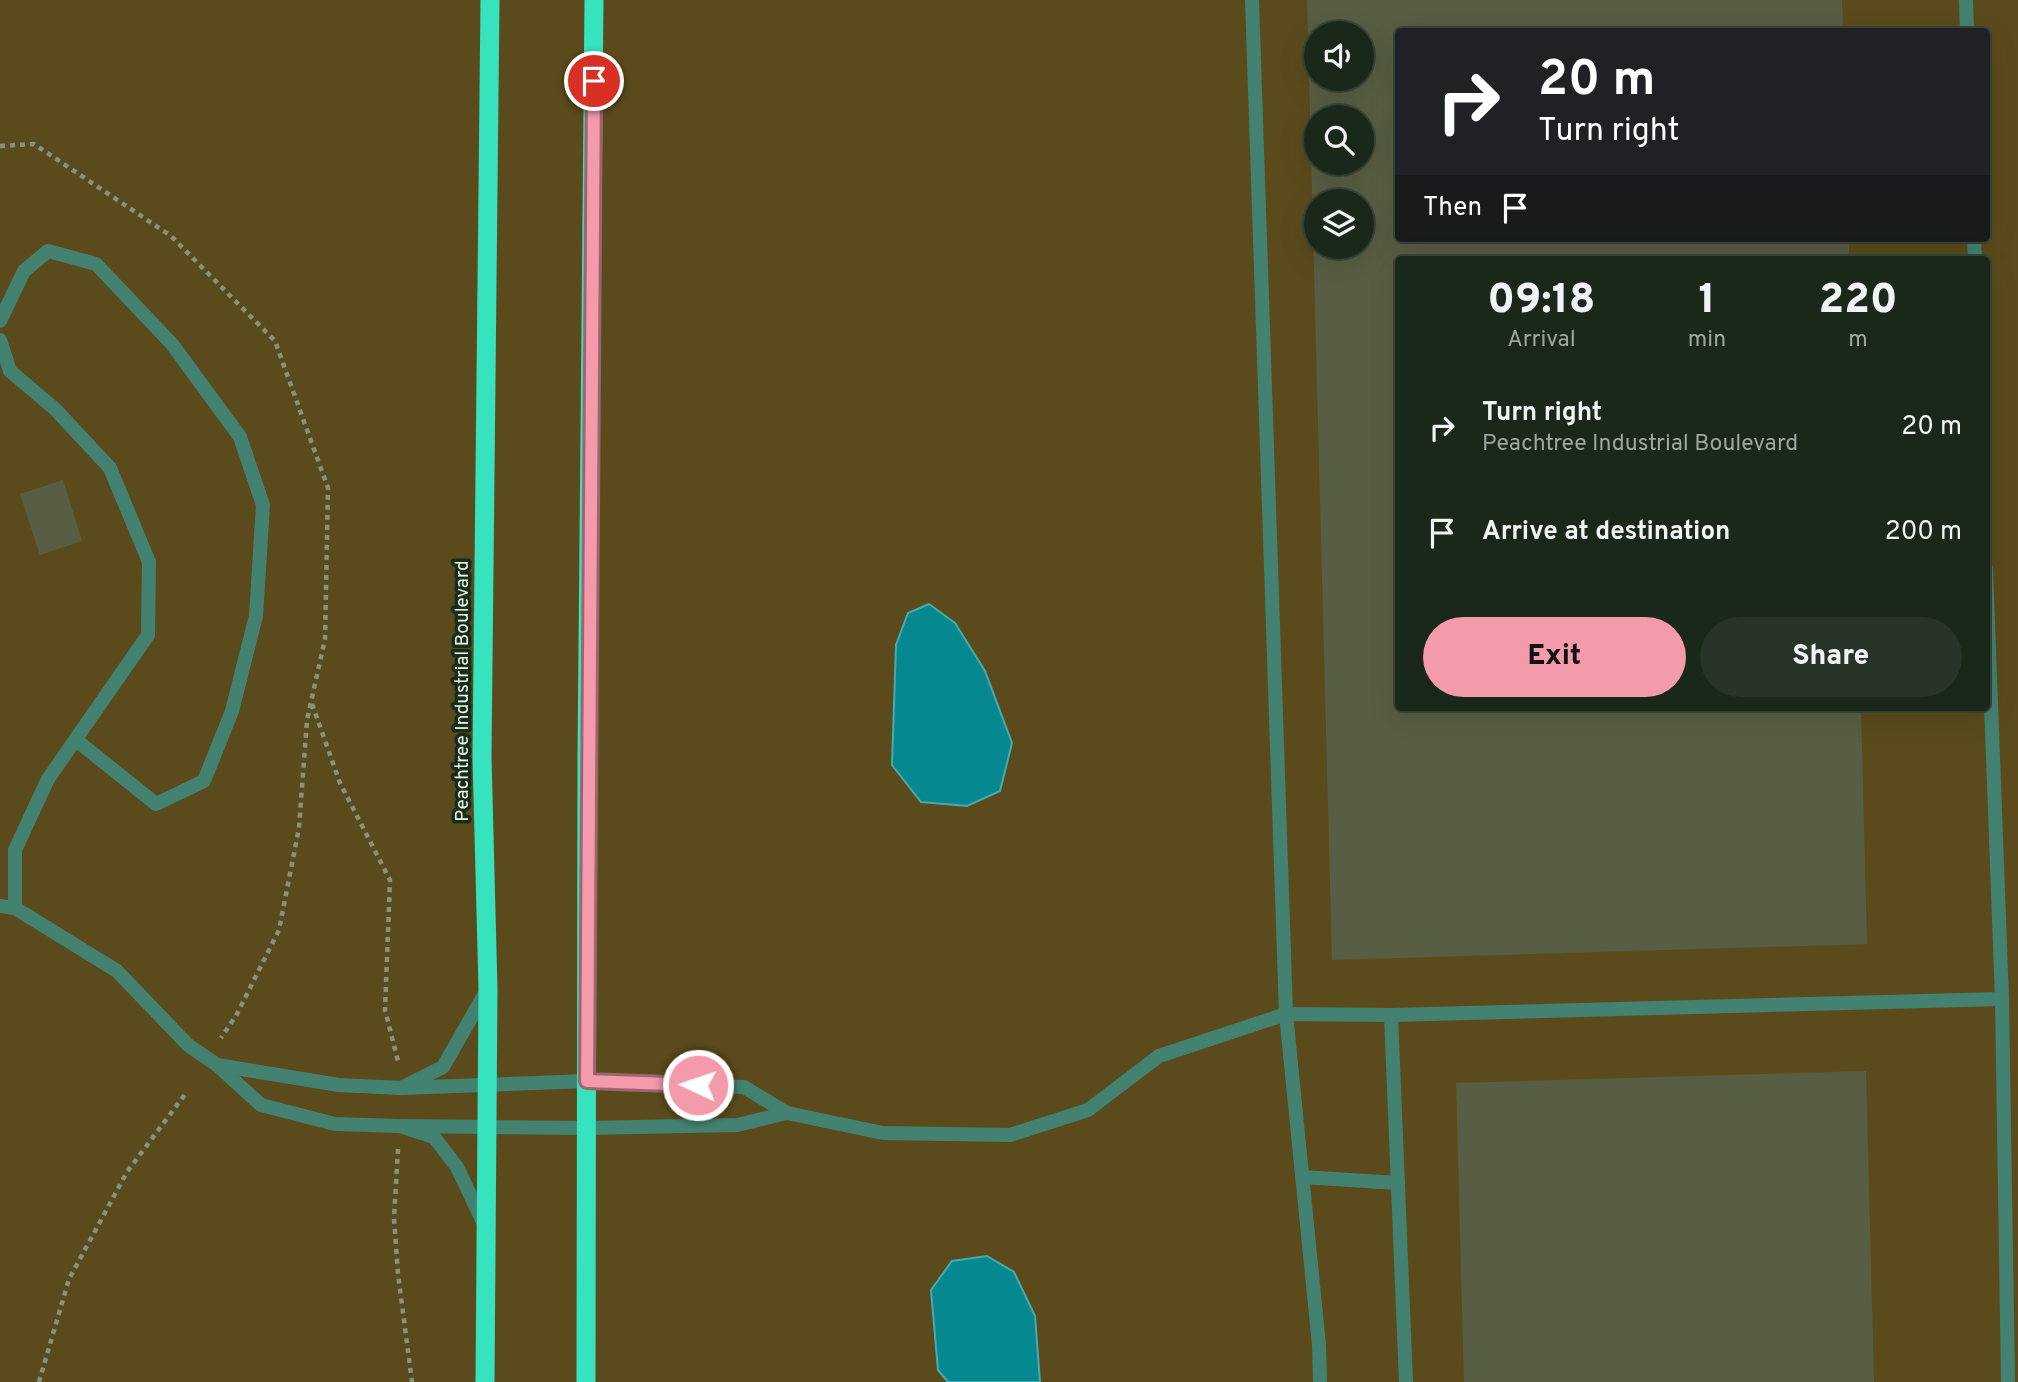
<!DOCTYPE html>
<style>
:root{--surface:#1a281a;--page:#273427;--text:#f1f3f6;--muted:#9fa6a2;--line:#384439;--accent:#f39aab}
body{margin:0;font-family:Overpass,sans-serif;background:var(--page);color:var(--text);height:100vh;display:flex;flex-direction:column;font-size:26px;white-space:nowrap}
*{box-sizing:border-box;margin:0}
p{font-size:23px;color:var(--muted)}
.icon{flex:none;width:38px;height:38px;fill:none;stroke:currentColor;stroke-width:2;stroke-linecap:round;stroke-linejoin:round}
.map{position:relative;flex:1;overflow:hidden}
.side{position:absolute;left:1395px;top:256px;width:595px;height:455px;display:flex;flex-direction:column;background:var(--surface);border-radius:7px;box-shadow:0 7px 28px #0002,0 0 0 2px var(--line)}
.side>*{flex:none}
.guide{position:absolute;left:1395px;top:28px;width:595px;height:214px;border-radius:7px;box-shadow:0 7px 28px #0002,0 0 0 2px var(--line);background:#202124;color:#fff;overflow:hidden}
.fabs{position:absolute;left:1304px;top:21px;display:grid;gap:14px}
.fabs a{display:grid;place-items:center;width:70px;height:70px;border-radius:50%;background:var(--surface);box-shadow:0 7px 28px #0002,0 0 0 2px var(--line);font-size:35px}
.pin{position:absolute;display:grid;place-items:center;width:60px;height:60px;color:#fff;margin:-30px;border:4px solid #fff;border-radius:50%;box-shadow:0 2px 7px #0007}
.me{position:absolute;width:77px;margin:-38px;rotate:273deg;stroke-linejoin:round;filter:drop-shadow(0 0 5px #0008)}
.turn{display:flex;align-items:center;gap:24px;height:147px;padding:0 28px;font-size:32px}
.turn .icon{width:91px;height:91px;stroke-width:2.5}
.turn b{display:block;font-size:49px;line-height:60px}
.then{display:flex;align-items:center;height:66px;padding:0 28px;background:#0003;gap:14px;font-size:26px}
.eta{display:flex;justify-content:space-evenly;align-items:center;height:119px;text-align:center}
.eta b{font-size:42px;font-weight:800;line-height:49px}
.cta{display:flex;gap:14px;margin-top:auto;padding:14px 28px}
.cta a{flex:1;height:80px;border-radius:42px;background:var(--accent);color:#111;font-size:28px;font-weight:800;line-height:80px;text-align:center}
.cta a+a{background:var(--page);color:var(--text)}
ul{padding:0;list-style:none}
li{display:flex;align-items:center;gap:21px;height:105px;padding:0 28px}
li div{flex:1}
li b{display:block;font-size:26px}
li em{font-style:normal}
.map>svg:first-child{display:block}
.green{fill:#5b4b1c;fill-rule:evenodd}
.water{fill:#058890;stroke:#4aa9ab;stroke-width:2}
.building{fill:#585e43;fill-rule:evenodd}
.lines{fill:none;stroke-linecap:round;stroke-linejoin:round}
.path{stroke:#829383;stroke-width:4.5;stroke-dasharray:5 5;stroke-linecap:butt}
.service{stroke:#438271;stroke-width:14}
.trunk{stroke:#36e3be;stroke-width:19}
.service-bridge{stroke:#438271;stroke-width:14}
.route-casing{stroke:#9e646f;stroke-width:18}
.route{stroke:#f39aab;stroke-width:12}
.labels{text-anchor:middle;stroke-width:7;stroke-linejoin:round;paint-order:stroke}
.street-label{font-size:19px;fill:#eaf6ea;stroke:#182c1a}
</style>
<div class="map">
<svg width="2018" height="1382" viewBox="0 0 2018 1382">
<rect width="100%" height="100%" fill="#223623"/>
<path class="green" d="M0 0H2018V1382H0ZM1398 32H1986V238H1398ZM1316 33H1362V79H1316ZM1316 117H1362V163H1316ZM1316 201H1362V247H1316ZM1398 259H1986V707H1398Z"/>
<g class="water">
<polygon points="929,604 955,623 985,671 1012,743 1000,791 967,806 921,802 892,765 896,645 908,613"/>
<polygon points="987,1256 1014,1272 1035,1316 1040,1382 948,1382 938,1370 931,1290 952,1261"/>
</g>
<g class="building">
<path d="M1307 0H1842L1843 32H1398V238H1849V259H1398V707H1861L1867 944 1332 960ZM1316 33H1362V79H1316ZM1316 117H1362V163H1316ZM1316 201H1362V247H1316Z"/>
<polygon points="63,480 82,541 40,555 20,494"/>
<polygon points="1866,1071 1874,1382 1464,1382 1456,1083"/>
</g>
<g class="lines">
<g class="path">
<polyline points="0,146 34,144 171,236 275,341 328,488 325,639 307,720 299,828 279,930 237,1014 221,1038"/>
<polyline points="312,704 340,783 390,880 385,1010 399,1065"/>
<polyline points="398,1149 394,1218 398,1274 412,1382"/>
<polyline points="39,1382 69,1279 127,1172 186,1093"/>
</g>
<g class="service">
<polyline points="1252,0 1286,1014 1319,1345 1320,1382"/>
<polyline points="1966,0 1967,32"/>
<polyline points="1974,238 1975,259"/>
<polyline points="0,321 24,271 48,251 96,264 172,344 240,437 263,505 256,616 232,711 204,781 156,804 76,740"/>
<polyline points="0,340 10,371 55,409 110,468 149,562 148,635 48,779 15,850 15,908"/>
<polyline points="1986,569 2002,999 2008,1382"/>
<polyline points="0,906 15,908 117,971 188,1045"/>
<polyline points="1391,1015 1406,1382"/>
<polyline points="217,1065 261,1105 335,1124 400,1126 434,1137 457,1167 484,1224"/>
<polyline points="217,1065 339,1085 401,1088 443,1067 487,990"/>
<polyline points="401,1088 587,1081 744,1087 787,1113 883,1133 1010,1135 1088,1110 1159,1056 1286,1014 1391,1015 2002,999"/>
<polyline points="400,1126 587,1128 737,1125 787,1113"/>
<polyline points="1302,1177 1398,1183"/>
</g>
<g class="trunk">
<polyline points="485,1382 488,989 482,757 490,0"/>
<polyline points="586,1382 587,757 594,0"/>
</g>
<polyline class="service-bridge" points="188,1045 217,1065"/>
</g>
<g class="lines">
<g class="route-casing">
<polyline id="route" points="594,81 587,1081 698,1085"/>
</g>
<use href="#route" class="route"/>
</g>
<g class="labels">
<g class="street-label">
<text transform="translate(461 691) rotate(-90)" y="7">Peachtree Industrial Boulevard</text>
</g>
</g>
</svg>
<div class="fabs">
<a><svg class="icon" aria-label="sound" viewBox="0 0 24 24"><path d="M4 9h4l5-4v14l-5-4H4zM17 9q2 3 0 6"/></svg></a>
<a><svg class="icon" aria-label="search" viewBox="0 0 24 24"><circle cx="10" cy="10" r="6"/><path d="M15 15l6 6"/></svg></a>
<a><svg class="icon" aria-label="layers" viewBox="0 0 24 24"><path d="M12 4l9 5-9 5-9-5zM3 14l9 5 9-5"/></svg></a>
</div>
<div class="pin" style="left:594px;top:81px;background:#d93025"><svg class="icon" aria-label="arrive" viewBox="0 0 24 24"><path d="M6 21V4h12l-3 4 3 4H6"/></svg></div>
<svg class="me" style="left:698px;top:1085px" viewBox="-20 -20 40 40"><circle r="17" fill="#f39aab" stroke="#fff" stroke-width="3"/><path d="M0-11L8 9 0 5-8 9z" fill="#fff"/></svg>
<div class="guide">
<div class="turn"><svg class="icon" aria-label="right" viewBox="0 0 24 24"><path d="M7 20v-9h11M14 6l5 5-5 5"/></svg><div><b>20 m</b>Turn right</div></div>
<div class="then">Then<svg class="icon" aria-label="arrive" viewBox="0 0 24 24"><path d="M6 21V4h12l-3 4 3 4H6"/></svg></div>
</div>
<section class="side">
<div class="eta">
<div><b>09:18</b><p>Arrival</p></div>
<div><b>1</b><p>min</p></div>
<div><b>220</b><p>m</p></div>
</div>
<ul>
<li><svg class="icon" aria-label="right" viewBox="0 0 24 24"><path d="M7 20v-9h11M14 6l5 5-5 5"/></svg><div><b>Turn right</b><p>Peachtree Industrial Boulevard</p></div><em>20 m</em></li>
<li><svg class="icon" aria-label="arrive" viewBox="0 0 24 24"><path d="M6 21V4h12l-3 4 3 4H6"/></svg><div><b>Arrive at destination</b></div><em>200 m</em></li>
</ul>
<div class="cta"><a>Exit</a><a>Share</a></div>
</section>
</div>
